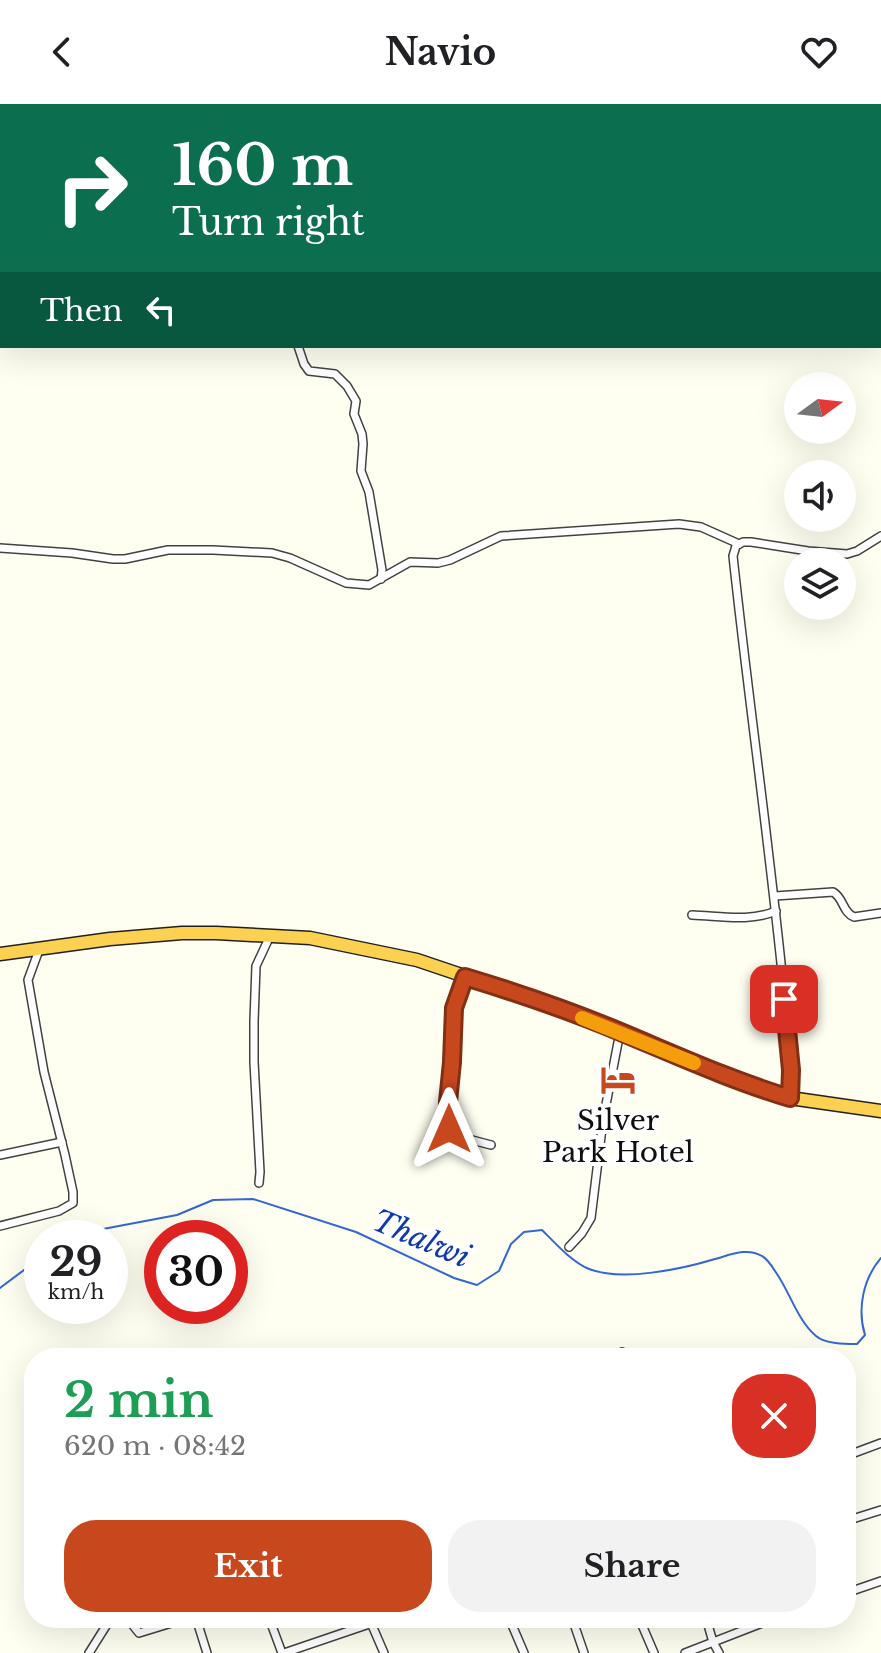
<!DOCTYPE html>
<meta charset="utf-8">
<style>
:root{--surface:#fff;--page:#f2f2f2;--text:#202124;--muted:#757577;--accent:#c8481e}
body{margin:0;font-family:"Libre Baskerville",serif;background:var(--page);color:var(--text);height:100vh;display:flex;flex-direction:column;font-size:30px;white-space:nowrap}
*{box-sizing:border-box;margin:0}
p{font-size:26px;color:var(--muted)}
.icon{flex:none;width:44px;height:44px;fill:none;stroke:currentColor;stroke-width:2;stroke-linecap:round;stroke-linejoin:round}
.map{position:relative;flex:1;overflow:hidden}
.details{position:absolute;left:24px;top:1244px;width:832px;height:280px;display:flex;flex-direction:column;background:var(--surface);border-radius:32px;box-shadow:0 8px 32px #0002}
.details>*{flex:none}
.banner{position:absolute;left:0px;top:0px;width:882px;height:244px;box-shadow:0 8px 32px #0002;background:#0b6e4f;color:#fff;overflow:hidden}
.needle{width:52px;rotate:75deg}
.buttons{position:absolute;left:784px;top:268px;display:grid;gap:16px}
.buttons a{display:grid;place-items:center;width:72px;height:72px;border-radius:50%;background:var(--surface);box-shadow:0 8px 32px #0002;font-size:40px}
.speed{position:absolute;left:24px;top:1116px;display:flex;gap:16px;font-size:40px;font-weight:700;text-align:center}
.speed>*{display:grid;place-content:center;width:104px;height:104px;border-radius:50%;background:var(--surface);box-shadow:0 8px 32px #0002;line-height:1}
.speed small{font-size:20px;font-weight:400}
.speed .limit{border:12px solid #d22;background:#fff;color:#111}
.pin{position:absolute;display:grid;place-items:center;width:68px;height:68px;color:#fff;margin:-34px;border-radius:16px;box-shadow:0 4px 12px #0006}
.me{position:absolute;width:88px;margin:-44px;rotate:0deg;stroke-linejoin:round;filter:drop-shadow(0 0 6px #0008)}
.turn{display:flex;align-items:center;gap:28px;height:168px;padding:0 40px;font-size:36px}
.turn .icon{width:104px;height:104px;stroke-width:2.5}
.turn b{display:block;font-size:56px;line-height:68px}
.then{display:flex;align-items:center;height:76px;padding:0 40px;background:#0003;gap:16px;font-size:30px}
.round{display:grid;place-items:center;flex:none;width:84px;height:84px;border-radius:32px;background:var(--page)}
.head{display:flex;align-items:center;justify-content:space-between;height:136px;padding:0 40px}
h1{font-size:48px;font-weight:700;line-height:60px;color:#1e9e55}
.cta{display:flex;gap:16px;margin-top:auto;padding:16px 40px}
.cta a{flex:1;height:92px;border-radius:32px;background:var(--accent);color:#fff;font-size:32px;font-weight:700;line-height:92px;text-align:center}
.cta a+a{background:var(--page);color:var(--text)}
header{display:flex;justify-content:space-between;align-items:center;height:104px;padding:0 40px;background:var(--surface);font-size:36px;font-weight:700}
.map>svg:first-child{display:block}
.lines{fill:none;stroke-linecap:round;stroke-linejoin:round}
.stream{stroke:#3566d5;stroke-width:2}
.street-casing{stroke:#424242;stroke-width:10}
.highway-casing{stroke:#202020;stroke-width:15}
.street{stroke:#fff;stroke-width:7}
.highway{stroke:#fcd152;stroke-width:12}
.route-casing{stroke:#822f14;stroke-width:20}
.route{stroke:#c8481e;stroke-width:14}
.slow{stroke:#f59e0b;stroke-width:14}
.labels{text-anchor:middle;stroke-width:8;stroke-linejoin:round;paint-order:stroke}
.poi-label{font-size:28px;fill:#0f0f0f;stroke:#fff}
.water-label{font-size:30px;font-style:italic;fill:#1039a9;stroke:#fff}
</style>
<header><svg class="icon" aria-label="back" viewBox="0 0 24 24"><path d="M15 5l-7 7 7 7"/></svg>Navio<svg class="icon" aria-label="heart" viewBox="0 0 24 24"><path d="M12 20l-8-8c-3-5 5-10 8-4 3-6 11-1 8 4z"/></svg></header>
<div class="map">
<svg width="881" height="1549" viewBox="0 0 881 1549">
<rect width="100%" height="100%" fill="#fefff1"/>
<g class="lines">
<g class="stream">
<path d="M86 1134 103 1125 177 1111 213 1096 253 1095 356 1128 454 1174 477 1181 499 1167 511 1140 524 1128 542 1126C555 1139 572 1158 589 1165 622 1178 682 1165 715 1155 730 1151 747 1143 762 1152 768 1155 773 1164 777 1170 790 1189 798 1217 816 1232 825 1240 845 1240 857 1240L865 1231C857 1205 863 1175 881 1154"/>
<polyline points="0,1184 28,1163 42,1157"/>
</g>
<g class="street-casing">
<g id="street">
<polyline points="832,0 834,2"/>
<polyline points="143,2 143,0"/>
<polyline points="880,22 881,22"/>
<polyline points="0,25 2,24"/>
<polyline points="880,48 881,49"/>
<polyline points="298,242 304,260 309,267 335,270 347,282 356,297 354,310 362,330 363,340 361,367 369,388 382,466 381,475"/>
<polyline points="0,444 72,449 113,455 125,455 168,446 213,446 272,449 290,454 346,479 369,481 410,458 438,459 450,456 501,432 679,420 701,423 739,440"/>
<path d="M775 792 833 788C844 794 842 808 854 813L881 809"/>
<path d="M692 811C721 812 750 818 776 807"/>
<polyline points="465,873 454,904 448,1023 453,1031 491,1041"/>
<path d="M790 994C790 980 792 966 790 952 776 785 751 619 733 452L736 442 743 438H751L808 447 847 450 857 447 881 432"/>
<polyline points="0,1051 62,1038"/>
<polyline points="259,1079 260,1068 254,958 254,917 256,862 270,832"/>
<polyline points="0,1122 59,1107 73,1099 73,1088 65,1051 44,968 28,876 39,846"/>
<polyline points="569,1143 582,1129 591,1114 603,1016 620,928"/>
<polyline points="622,1248 624,1254"/>
<polyline points="449,1254 463,1252 470,1254"/>
<polyline points="846,1352 881,1339"/>
<polyline points="846,1417 881,1406"/>
<polyline points="846,1489 881,1477"/>
<polyline points="127,1514 139,1529 188,1514"/>
<polyline points="196,1514 207,1549"/>
<polyline points="269,1514 282,1549"/>
<polyline points="343,1514 352,1525"/>
<polyline points="509,1514 524,1549"/>
<polyline points="572,1514 584,1549"/>
<polyline points="639,1514 654,1549"/>
<polyline points="706,1514 713,1538 719,1549"/>
<polyline points="371,1519 384,1549"/>
<polyline points="89,1549 111,1514"/>
<polyline points="284,1549 387,1514"/>
<polyline points="685,1549 775,1514"/>
</g>
</g>
<g class="highway-casing">
<polyline id="highway" points="0,850 110,835 182,829 216,829 310,834 417,856 500,884 620,928 703,962 790,994 881,1007"/>
</g>
<use href="#street" class="street"/>
<use href="#highway" class="highway"/>
</g>
<g class="lines">
<g class="route-casing">
<path id="route" d="M449 1025 448 998 452 958 454 904 465 873C518 889 571 907 623 929 678 952 733 977 790 994L791 966 784 895"/>
</g>
<use href="#route" class="route"/>
<polyline class="slow" points="582,914 694,959"/>
</g>
<defs>
<g id="hotel-bare" transform="scale(2.76)"><path d="M-6-4.5h1.5V1H6V5H4.5V3h-9V5H-6ZM-4 0a1.8 1.8 0 1 1 3.6 0ZM.5 0V-2.5h3Q6-2.5 6 0Z" fill="#c8481e" stroke="#fff" stroke-width="2.5" paint-order="stroke"/></g>
</defs>
<g fill-rule="evenodd">
<use href="#hotel-bare" x="618" y="976"/>
</g>
<g class="labels">
<g class="poi-label">
<text x="618" y="1026">Silver<tspan x="618" dy="32">Park Hotel</tspan></text>
</g>
<g class="water-label">
<text transform="translate(421 1135) rotate(23)" y="10">Thalwi</text>
</g>
</g>
</svg>
<div class="buttons">
<a><svg class="needle" viewBox="-14 -14 28 28"><path d="M0-13l5 13h-10z" fill="#e53935"/><path d="M0 13l5-13h-10z" fill="#757577"/></svg></a>
<a><svg class="icon" aria-label="sound" viewBox="0 0 24 24"><path d="M4 9h4l5-4v14l-5-4H4zM17 9q2 3 0 6"/></svg></a>
<a><svg class="icon" aria-label="layers" viewBox="0 0 24 24"><path d="M12 4l9 5-9 5-9-5zM3 14l9 5 9-5"/></svg></a>
</div>
<div class="speed"><div>29<small>km/h</small></div><div class="limit">30</div></div>
<div class="pin" style="left:784px;top:895px;background:#d93025"><svg class="icon" aria-label="arrive" viewBox="0 0 24 24"><path d="M6 21V4h12l-3 4 3 4H6"/></svg></div>
<svg class="me" style="left:449px;top:1025px" viewBox="-20 -20 40 40"><path d="M0-17L14 15 0 8-14 15z" fill="#c8481e" stroke="#fff" stroke-width="4"/></svg>
<div class="banner">
<div class="turn"><svg class="icon" aria-label="right" viewBox="0 0 24 24"><path d="M7 20v-9h11M14 6l5 5-5 5"/></svg><div><b>160 m</b>Turn right</div></div>
<div class="then">Then<svg class="icon" aria-label="left" viewBox="0 0 24 24"><path d="M17 20v-9H6M10 6l-5 5 5 5"/></svg></div>
</div>
<section class="details">
<div class="head"><div><h1>2 min</h1><p>620 m · 08:42</p></div><a class="round" style="background:#d93025;color:#fff"><svg class="icon" aria-label="close" viewBox="0 0 24 24"><path d="M6 6l12 12M18 6L6 18"/></svg></a></div>
<div class="cta"><a>Exit</a><a>Share</a></div>
</section>
</div>
